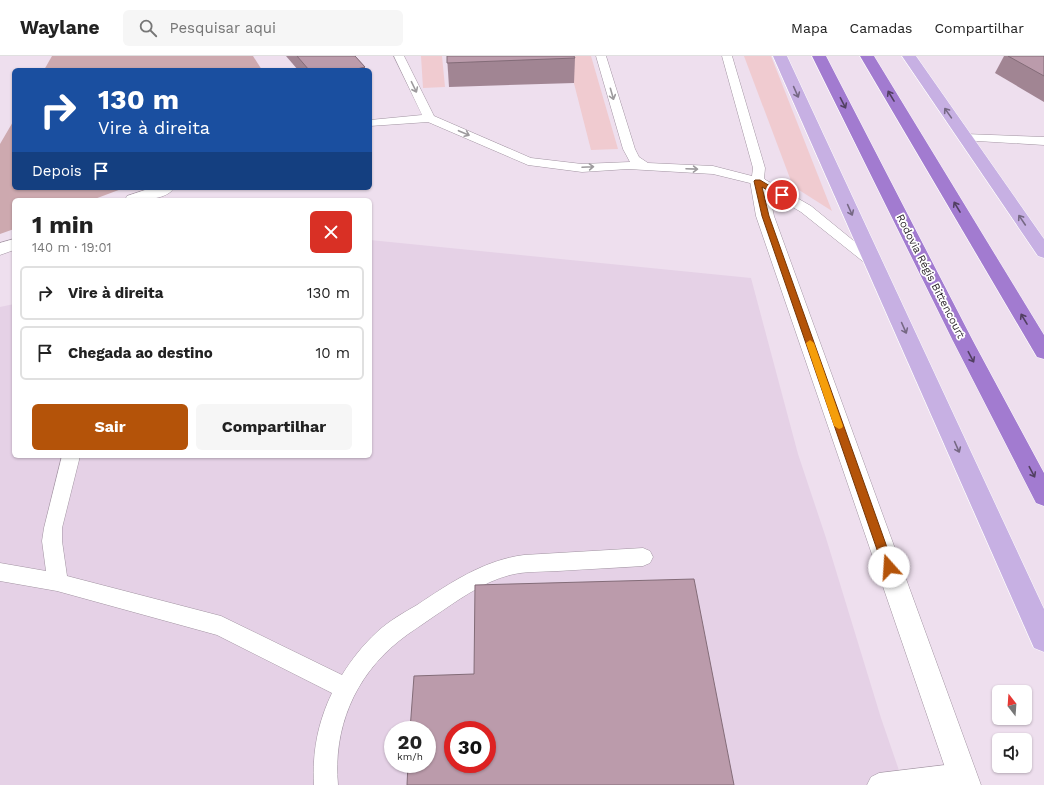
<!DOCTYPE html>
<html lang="pt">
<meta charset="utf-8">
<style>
:root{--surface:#fff;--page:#f6f6f6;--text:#222;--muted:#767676;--line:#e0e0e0;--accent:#b45309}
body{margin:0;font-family:"Work Sans",sans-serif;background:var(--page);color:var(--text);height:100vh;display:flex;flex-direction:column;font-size:15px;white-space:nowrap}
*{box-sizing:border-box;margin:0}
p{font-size:13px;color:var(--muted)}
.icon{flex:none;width:22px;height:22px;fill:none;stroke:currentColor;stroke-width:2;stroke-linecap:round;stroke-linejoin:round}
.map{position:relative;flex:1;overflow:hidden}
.sheet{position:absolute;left:12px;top:142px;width:360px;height:260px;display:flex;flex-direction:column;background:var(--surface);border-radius:6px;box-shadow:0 1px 3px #0004}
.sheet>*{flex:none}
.top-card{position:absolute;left:12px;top:12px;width:360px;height:122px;border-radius:6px;box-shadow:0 1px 3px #0004;background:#1a4fa0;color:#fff;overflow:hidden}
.needle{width:26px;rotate:343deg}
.buttons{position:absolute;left:992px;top:629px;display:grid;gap:8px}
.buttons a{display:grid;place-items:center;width:40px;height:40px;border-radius:6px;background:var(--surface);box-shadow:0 1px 3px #0004;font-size:20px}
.speed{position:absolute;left:384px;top:665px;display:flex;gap:8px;font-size:20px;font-weight:700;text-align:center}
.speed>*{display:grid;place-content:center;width:52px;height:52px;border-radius:50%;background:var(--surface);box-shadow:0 1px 3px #0004;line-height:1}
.speed small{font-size:10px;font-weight:400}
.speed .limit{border:6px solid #d22;background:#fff;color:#111}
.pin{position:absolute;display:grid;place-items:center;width:34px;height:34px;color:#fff;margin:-17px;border:2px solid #fff;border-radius:50%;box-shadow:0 1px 4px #0007}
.me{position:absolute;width:44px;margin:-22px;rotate:341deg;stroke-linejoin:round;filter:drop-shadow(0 0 3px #0008)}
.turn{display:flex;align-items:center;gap:14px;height:84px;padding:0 20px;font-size:18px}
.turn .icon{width:52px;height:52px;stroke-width:2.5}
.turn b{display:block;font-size:28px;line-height:34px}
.then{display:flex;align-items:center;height:38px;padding:0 20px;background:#0003;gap:8px;font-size:15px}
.round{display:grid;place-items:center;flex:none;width:42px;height:42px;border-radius:6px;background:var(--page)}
.summary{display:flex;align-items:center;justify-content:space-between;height:68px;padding:0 20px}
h1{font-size:24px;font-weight:700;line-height:30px}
.primary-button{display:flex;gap:8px;margin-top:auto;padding:8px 20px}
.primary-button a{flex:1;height:46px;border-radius:6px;background:var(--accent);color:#fff;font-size:16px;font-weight:700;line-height:46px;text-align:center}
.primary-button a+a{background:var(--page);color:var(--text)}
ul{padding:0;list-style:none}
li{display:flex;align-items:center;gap:12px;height:54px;margin:0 8px 6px;padding:0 12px;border:2px solid var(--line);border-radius:6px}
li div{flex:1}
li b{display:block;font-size:15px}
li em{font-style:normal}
header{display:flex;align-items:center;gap:24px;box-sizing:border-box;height:56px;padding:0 20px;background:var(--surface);border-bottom:1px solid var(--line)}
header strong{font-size:19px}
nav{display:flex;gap:22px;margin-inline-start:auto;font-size:14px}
.search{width:280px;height:36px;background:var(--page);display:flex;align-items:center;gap:10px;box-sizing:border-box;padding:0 14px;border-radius:6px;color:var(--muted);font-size:15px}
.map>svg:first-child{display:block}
.built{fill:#e5d1e6;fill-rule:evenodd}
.green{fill:#f0cbd0}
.forest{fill:#cda9af}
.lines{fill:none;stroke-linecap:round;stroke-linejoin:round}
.service-casing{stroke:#a294a2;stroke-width:1}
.minor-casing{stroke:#a294a2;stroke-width:1}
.primary-casing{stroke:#fff;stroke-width:1}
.motorway-casing{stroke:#fff;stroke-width:1}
.service{fill:#fff;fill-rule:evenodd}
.minor{fill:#fff;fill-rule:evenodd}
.primary{fill:#c7b0e3;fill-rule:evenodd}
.motorway{fill:#a27bd0;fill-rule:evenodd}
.wall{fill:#a18593}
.shaded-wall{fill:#836c78}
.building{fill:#bb9bab;stroke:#836c78;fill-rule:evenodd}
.oneway{stroke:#9d9a9d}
.oneway2{stroke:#766884}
.oneway3{stroke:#513f61}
.route{fill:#b45309;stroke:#753606}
.slow{fill:#f59e0b}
.labels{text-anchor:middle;stroke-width:3.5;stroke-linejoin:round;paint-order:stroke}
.street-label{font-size:11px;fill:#251f25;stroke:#fff}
</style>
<header>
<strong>Waylane</strong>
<div class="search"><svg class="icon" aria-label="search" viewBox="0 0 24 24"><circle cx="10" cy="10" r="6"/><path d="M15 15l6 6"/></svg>Pesquisar aqui</div>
<nav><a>Mapa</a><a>Camadas</a><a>Compartilhar</a></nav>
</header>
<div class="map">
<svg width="1044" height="729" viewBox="0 0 1044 729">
<rect width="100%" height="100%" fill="#eedfee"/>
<path class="built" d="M370 184 751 222 798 398 826 482 881 662 904 729H0V251L14 248V400H370ZM393 674H427V708H393ZM453 674H487V708H453Z"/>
<g class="green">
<polygon points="421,0 442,0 445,31 423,32"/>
<polygon points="567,0 591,0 618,93 591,94"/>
<polygon points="744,0 771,0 832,155 799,134 791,125"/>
</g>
<g class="forest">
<polygon points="52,0 253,0 262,14 44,14"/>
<polygon points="14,64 14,132 124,132 92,144 14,144 14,173 0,178 0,88"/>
</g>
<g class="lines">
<g class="service-casing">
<g id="service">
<polygon points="394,0 404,0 434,60 531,102 582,108 630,106 623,93 596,0 606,0 635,93 639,101 648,107 713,110 752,120 753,112 722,0 732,0 765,112 764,123 811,150 882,208 880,211 875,212 870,211 801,156 754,128 713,118 628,113 582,116 528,109 428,66 370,70 370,64 422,59"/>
<polygon points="965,78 1044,81 1044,89 961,84 959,82 961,80"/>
<path d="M62 400H80L62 472V485L67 520 221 560 342 619C352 603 363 589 377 576 389 565 403 557 417 549 450 527 484 504 524 499L643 492 650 495 653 501 650 507 643 510C615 512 587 513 558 515 542 516 526 515 510 519 482 526 457 545 433 561 422 569 410 576 399 585 354 621 333 673 338 729H314C312 696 318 666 332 637L217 579 57 535 0 525V507L46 515 42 485 44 472Z"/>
<polygon points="962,707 970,711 974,719 970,727 966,729 867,729 871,721 879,717"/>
</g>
</g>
<g class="minor-casing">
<g id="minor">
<polygon points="758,120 764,122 766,125 774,160 981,729 951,729 756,160 750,125 752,122"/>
<path d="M151 132H174C166 145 138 144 125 144L127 140Z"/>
<polygon points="14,183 14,194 0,199 0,187"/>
</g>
</g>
<g class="primary-casing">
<g id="primary">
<polygon points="773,0 787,0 1044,553 1044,596 1034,592"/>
<polygon points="902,0 916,0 1044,183 1044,202 1038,200"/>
</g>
</g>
<g class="motorway-casing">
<g id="motorway">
<polygon points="812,0 826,0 973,285 1044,417 1044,450 1036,447 953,285"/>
<polygon points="860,0 874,0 1044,279 1044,303 1037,301"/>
</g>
</g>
<use href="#service" class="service"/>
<use href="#minor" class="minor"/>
<use href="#primary" class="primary"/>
<use href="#motorway" class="motorway"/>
</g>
<g class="wall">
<polygon points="286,0 355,0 365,11 365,14 298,14"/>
<polygon points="447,0 575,2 574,27 449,31"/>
<polygon points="1004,0 1044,0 1044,46 995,17"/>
</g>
<polygon class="shaded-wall" points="365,11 365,14 353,14"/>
<g class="building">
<polygon points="297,0 355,0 365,11 353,14 309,14"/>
<polygon points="447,0 574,0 575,2 447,7"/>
<polygon points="1008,0 1044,0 1044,20"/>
<path d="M694 523 734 729H407L408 708H427V674H410L414 620 474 618 475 529ZM453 674H487V708H453Z"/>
</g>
<defs><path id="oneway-shaft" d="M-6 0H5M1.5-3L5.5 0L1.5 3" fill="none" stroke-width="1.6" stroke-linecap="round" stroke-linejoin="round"/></defs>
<g class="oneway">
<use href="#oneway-shaft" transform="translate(414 31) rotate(64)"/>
<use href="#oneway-shaft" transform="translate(612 38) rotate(74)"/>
<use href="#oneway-shaft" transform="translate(464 77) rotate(23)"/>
<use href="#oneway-shaft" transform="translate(588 111) rotate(-3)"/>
<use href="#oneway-shaft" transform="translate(692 113) rotate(2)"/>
</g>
<g class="oneway2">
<use href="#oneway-shaft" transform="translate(796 36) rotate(66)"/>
<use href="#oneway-shaft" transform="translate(948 57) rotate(-125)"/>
<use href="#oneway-shaft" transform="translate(850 154) rotate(66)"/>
<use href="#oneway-shaft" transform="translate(1022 164) rotate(-124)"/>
<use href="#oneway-shaft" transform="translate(904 272) rotate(66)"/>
<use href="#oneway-shaft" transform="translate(957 391) rotate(66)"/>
</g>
<g class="oneway3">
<use href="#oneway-shaft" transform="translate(891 40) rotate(-121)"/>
<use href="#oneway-shaft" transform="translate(843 47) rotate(63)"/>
<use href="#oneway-shaft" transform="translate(957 151) rotate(-121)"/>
<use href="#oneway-shaft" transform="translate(1024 263) rotate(-121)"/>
<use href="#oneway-shaft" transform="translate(971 301) rotate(62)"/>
<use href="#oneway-shaft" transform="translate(1032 416) rotate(62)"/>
</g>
<polygon class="route" points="755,124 760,124 785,139 779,141 762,131 769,160 894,511 892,514 889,515 885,514 883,511 762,160 754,125"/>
<polygon class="slow" points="810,284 814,287 843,370 842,372 839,373 834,370 806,287"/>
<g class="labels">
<g class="street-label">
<text transform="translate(931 220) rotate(63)" y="4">Rodovia Régis Bittencourt</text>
</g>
</g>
</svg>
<div class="buttons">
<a><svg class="needle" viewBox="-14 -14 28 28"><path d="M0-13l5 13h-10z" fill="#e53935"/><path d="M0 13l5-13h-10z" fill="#767676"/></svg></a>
<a><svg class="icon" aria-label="sound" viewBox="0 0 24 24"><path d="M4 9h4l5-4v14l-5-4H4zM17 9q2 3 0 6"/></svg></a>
</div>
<div class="speed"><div>20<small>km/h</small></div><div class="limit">30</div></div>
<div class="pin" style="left:782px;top:139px;background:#d93025"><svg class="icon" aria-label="arrive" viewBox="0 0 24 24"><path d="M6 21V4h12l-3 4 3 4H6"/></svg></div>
<svg class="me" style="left:889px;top:511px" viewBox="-20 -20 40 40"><circle r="19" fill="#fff"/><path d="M0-13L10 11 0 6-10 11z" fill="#b45309"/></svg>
<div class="top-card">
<div class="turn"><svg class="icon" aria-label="right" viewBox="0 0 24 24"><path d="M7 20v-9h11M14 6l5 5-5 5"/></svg><div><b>130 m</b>Vire à direita</div></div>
<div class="then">Depois<svg class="icon" aria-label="arrive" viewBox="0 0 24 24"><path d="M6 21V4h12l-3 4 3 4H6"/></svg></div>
</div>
<section class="sheet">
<div class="summary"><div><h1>1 min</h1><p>140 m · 19:01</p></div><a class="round" style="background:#d93025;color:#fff"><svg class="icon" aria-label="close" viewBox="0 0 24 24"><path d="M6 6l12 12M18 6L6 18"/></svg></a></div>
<ul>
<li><svg class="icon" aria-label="right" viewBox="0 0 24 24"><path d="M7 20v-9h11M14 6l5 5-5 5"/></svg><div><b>Vire à direita</b></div><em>130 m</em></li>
<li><svg class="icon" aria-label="arrive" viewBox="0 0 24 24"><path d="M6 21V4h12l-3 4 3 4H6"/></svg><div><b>Chegada ao destino</b></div><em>10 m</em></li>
</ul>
<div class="primary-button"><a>Sair</a><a>Compartilhar</a></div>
</section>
</div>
